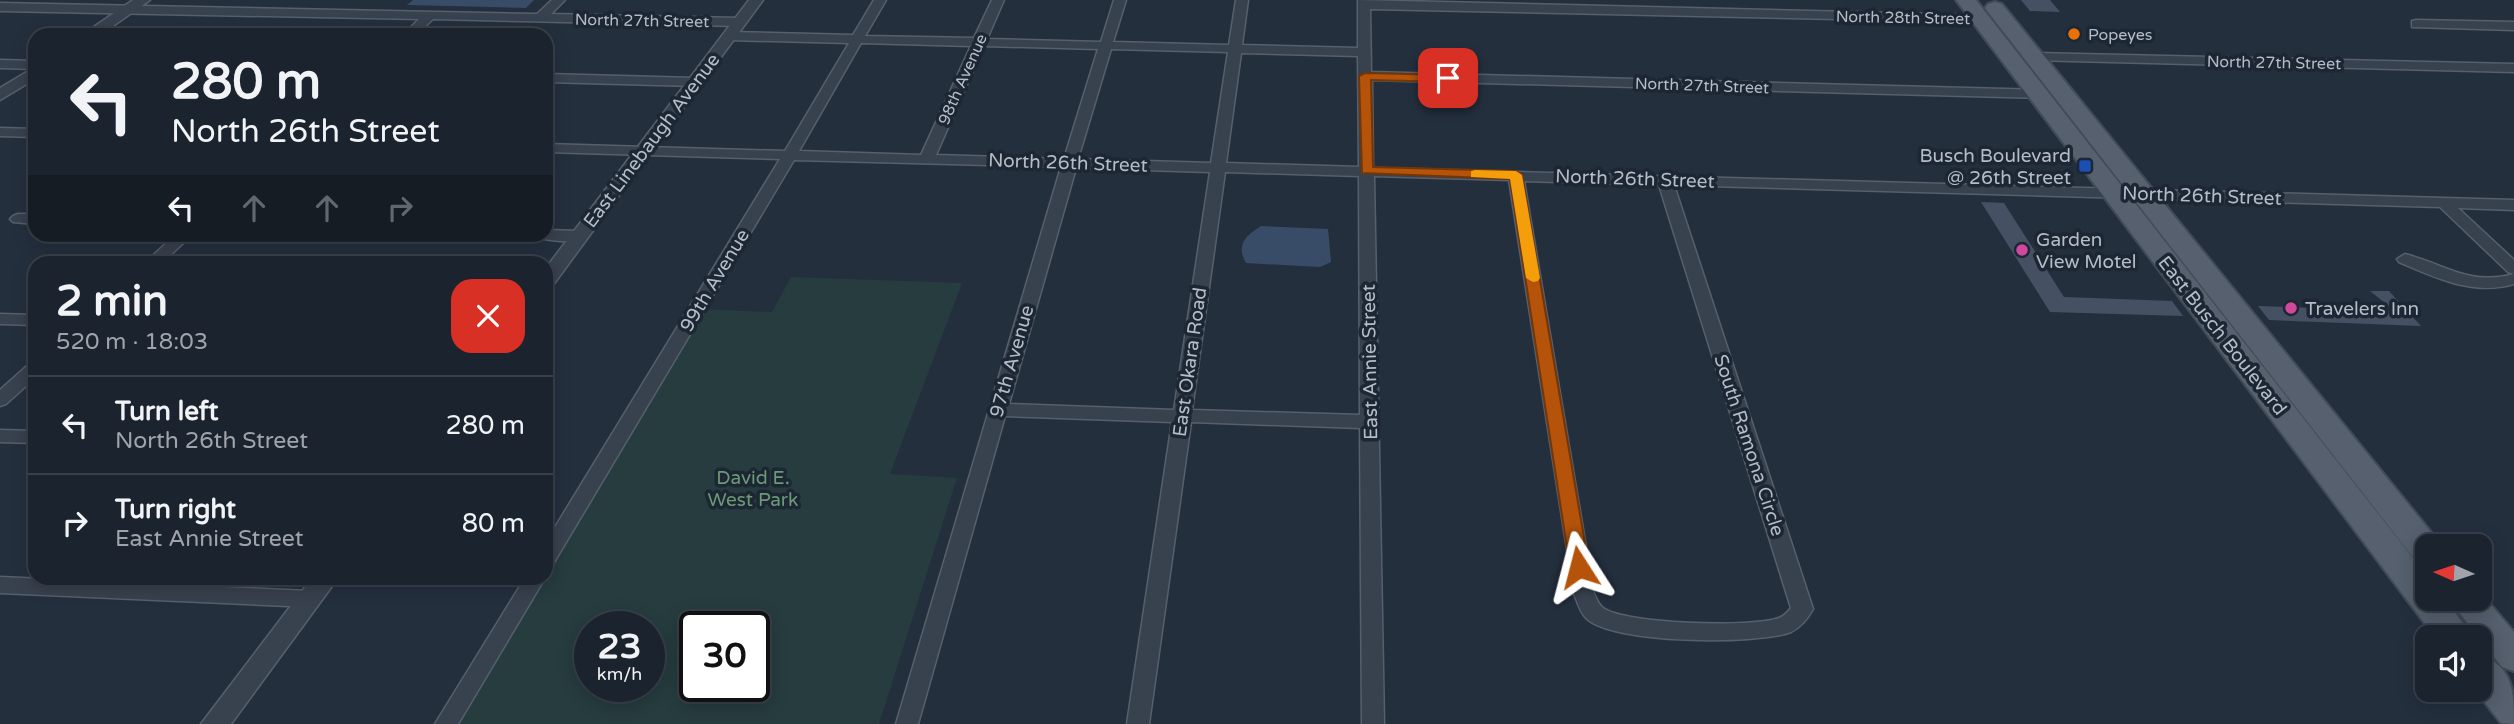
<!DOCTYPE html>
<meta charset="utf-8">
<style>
:root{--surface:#1b232e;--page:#242b36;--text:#f1f3f6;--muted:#a0a4aa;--line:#39404a}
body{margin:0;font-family:"Varela Round",sans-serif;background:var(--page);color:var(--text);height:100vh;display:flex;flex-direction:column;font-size:26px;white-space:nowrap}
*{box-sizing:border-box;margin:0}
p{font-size:23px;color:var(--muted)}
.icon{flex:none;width:38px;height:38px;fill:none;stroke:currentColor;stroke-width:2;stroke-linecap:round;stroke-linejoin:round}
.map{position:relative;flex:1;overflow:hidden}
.side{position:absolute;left:28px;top:256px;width:525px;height:329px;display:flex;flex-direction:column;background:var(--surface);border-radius:21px;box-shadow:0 4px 18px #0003,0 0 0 2px var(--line)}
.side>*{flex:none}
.banner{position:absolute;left:28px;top:28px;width:525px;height:214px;border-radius:21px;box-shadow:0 4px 18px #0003,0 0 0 2px var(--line);background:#1b232e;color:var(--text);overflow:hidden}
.needle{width:46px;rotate:273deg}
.fabs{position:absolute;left:2415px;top:534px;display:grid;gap:14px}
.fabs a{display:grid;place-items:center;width:77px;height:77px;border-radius:14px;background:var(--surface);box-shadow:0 4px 18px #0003,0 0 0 2px var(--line);font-size:35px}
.speed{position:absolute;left:574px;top:611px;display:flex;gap:14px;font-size:35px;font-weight:700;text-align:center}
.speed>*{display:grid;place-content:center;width:91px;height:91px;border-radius:50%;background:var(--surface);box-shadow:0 4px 18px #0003,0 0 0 2px var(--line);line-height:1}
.speed small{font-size:18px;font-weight:400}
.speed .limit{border:4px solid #111;border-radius:10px;background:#fff;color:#111}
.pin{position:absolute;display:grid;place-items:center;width:60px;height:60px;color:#fff;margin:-30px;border-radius:14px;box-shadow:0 4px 10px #0006}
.me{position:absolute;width:77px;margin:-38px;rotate:351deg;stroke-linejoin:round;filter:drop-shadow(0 0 5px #0008)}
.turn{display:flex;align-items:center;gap:24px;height:147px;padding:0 28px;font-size:32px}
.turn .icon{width:91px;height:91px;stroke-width:2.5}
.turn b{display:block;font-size:49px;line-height:60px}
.lanes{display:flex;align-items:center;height:66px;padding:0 28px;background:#0003;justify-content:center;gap:35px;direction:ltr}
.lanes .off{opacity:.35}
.round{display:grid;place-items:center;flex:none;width:74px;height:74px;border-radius:21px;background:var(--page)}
.headline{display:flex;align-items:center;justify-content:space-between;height:119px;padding:0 28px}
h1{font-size:42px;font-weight:700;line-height:52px}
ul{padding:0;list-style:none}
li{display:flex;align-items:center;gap:21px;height:98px;padding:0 28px;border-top:2px solid var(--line)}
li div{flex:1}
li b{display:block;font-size:26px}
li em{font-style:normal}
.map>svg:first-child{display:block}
.green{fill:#263c3f;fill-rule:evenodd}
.water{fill:#394c67}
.building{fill:#455162}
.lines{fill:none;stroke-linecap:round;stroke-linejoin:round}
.minor-casing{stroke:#565f6c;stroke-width:3}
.tertiary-casing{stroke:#565f6c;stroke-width:3}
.primary-casing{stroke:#414a57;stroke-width:4}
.minor{fill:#38414e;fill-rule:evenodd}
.tertiary{fill:#38414e;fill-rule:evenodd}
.primary{fill:#56606e;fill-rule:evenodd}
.route{fill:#b45309;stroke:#753606;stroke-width:2}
.slow{fill:#f59e0b}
.food-dot{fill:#e8710a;stroke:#1d2633;stroke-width:2.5}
.transit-dot{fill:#1a4fb4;stroke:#1d2633;stroke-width:2.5}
.hotel-dot{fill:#d1479c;stroke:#1d2633;stroke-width:2.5}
.labels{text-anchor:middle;stroke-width:7;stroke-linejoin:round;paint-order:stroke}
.far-street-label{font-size:16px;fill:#b4bcc9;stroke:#1d2633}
.far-poi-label{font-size:16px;fill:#b4bcc9;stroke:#1d2633;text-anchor:start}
.street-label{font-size:19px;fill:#b4bcc9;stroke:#1d2633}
.poi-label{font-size:19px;fill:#b4bcc9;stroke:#1d2633;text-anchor:start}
.park-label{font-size:19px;fill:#6b9a76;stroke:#1d2633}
</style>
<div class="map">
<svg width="2514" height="724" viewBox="0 0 2514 724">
<rect width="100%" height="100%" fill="#242f3e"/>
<path class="green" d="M791 277 962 283 890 474 957 478 879 724H451L539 578H546V566L700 309 772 312ZM590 626H649V686H590ZM695 626H754V686H695Z"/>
<g class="water">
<polygon points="413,0 534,0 526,8 407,5"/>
<path d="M1261 226 1328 229 1331 262 1320 267 1246 263C1235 244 1247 235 1261 226Z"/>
</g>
<g class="building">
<polygon points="2021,0 2050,0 2060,12 2030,11"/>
<polygon points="1981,202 2004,203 2064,297 2172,301 2183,316 2050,312"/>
<polygon points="2370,291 2389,291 2421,326 2269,320 2258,306 2395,311"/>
</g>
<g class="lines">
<g class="minor-casing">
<g id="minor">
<polygon points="552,0 565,0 551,14 739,18 745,22 739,26 433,19 416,35 403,35 419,19 0,11 0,3 537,14"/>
<path d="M874 0H886L865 36 974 38 992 0H1004L987 39 1101 42 1114 0H1126L1113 42 1229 45 1236 0H1248L1242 45 1358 48V0L1980 15 1984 16V22L1370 9 1371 72 2039 90 2046 94 2039 98 1372 80 1373 168 2514 200V210L2458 208 2514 260V274L2508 272 2440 207 1674 185 1813 609C1808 618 1801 627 1791 632 1757 645 1611 644 1586 618 1580 612 1577 601 1574 594L1509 180 1374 176 1384 724H1362L1360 428 1191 422 1149 724H1127L1172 422 1005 416 918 724H896L1061 167 794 160 553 564 546 567V542L780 159 546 152V144L785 151 849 43 729 40 723 36 729 32 853 35ZM861 43 971 46 921 155 799 151ZM984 46 1098 49 1064 159 936 155ZM1111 49 1228 52 1211 163 1078 159ZM1241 53 1358 56 1359 167 1226 163ZM1076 168 1210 172 1174 410 1009 404ZM1225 172 1359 176 1360 415 1192 410ZM1524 181 1659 185 1791 608C1788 612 1784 616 1779 618 1753 628 1624 624 1603 608 1598 604 1597 599 1594 594Z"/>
<polygon points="2416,20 2514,22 2514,30 2412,27 2412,21"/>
<polygon points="2035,53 2514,64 2514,72 2030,60 2029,57"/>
<polygon points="0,60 35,61 35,69 0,68"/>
<polygon points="546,74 695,78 702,82 695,86 546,82"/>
<polygon points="0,128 35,129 35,137 0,136"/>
<polygon points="18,214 35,214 35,224 13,222 10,219 13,216"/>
<path d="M546 230 580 231 588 236C579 244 542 242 533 234H546Z"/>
<polygon points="176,234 193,234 163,262 146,262"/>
<path d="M2405 254C2447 265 2468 286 2514 274V284C2474 296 2436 278 2399 262L2397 259Z"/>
<polygon points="0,314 35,315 35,325 0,324"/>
<polygon points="35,362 35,378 6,404 0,406 0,390 29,364"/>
<polygon points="0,430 35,431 35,443 0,442"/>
<polygon points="0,577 310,591 317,593 321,599 317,605 310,607 0,593"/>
<polygon points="525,578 545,578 458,724 435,724"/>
</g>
</g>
<g class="tertiary-casing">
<g id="tertiary">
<polygon points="133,0 150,0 100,35 82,35"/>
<polygon points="749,0 763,0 553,285 546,287 546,268"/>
<polygon points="35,67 35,79 0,100 0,88"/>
<polygon points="312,578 338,578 231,724 201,724"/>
</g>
</g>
<g class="primary-casing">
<g id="primary">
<polygon points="1956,0 1976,0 2427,576 2427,598 2445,598 2472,637 2435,637"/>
<polygon points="1995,2 2002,4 2439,542 2441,546 2427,546 2427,563 2415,560 1988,12 1985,8 1988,4"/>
<polygon points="2480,592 2514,632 2514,671 2502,667 2448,598 2480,598"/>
<path d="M2480 655C2514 667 2514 693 2514 724L2501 723 2475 690H2480Z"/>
</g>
</g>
<use href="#minor" class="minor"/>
<use href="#tertiary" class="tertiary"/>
<use href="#primary" class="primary"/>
</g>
<polygon class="route" points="1365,73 1448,75 1454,78 1448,82 1371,80 1373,167 1516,171 1522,175 1589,567 1586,572 1573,572 1570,567 1510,179 1362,173 1359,76"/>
<polygon class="slow" points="1475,170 1516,171 1522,175 1540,278 1538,281 1533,282 1526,278 1510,179 1471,177 1471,171"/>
<circle class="food-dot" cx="2074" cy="34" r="7"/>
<rect class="transit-dot" x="2078" y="159" width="14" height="14" rx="3.5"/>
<g class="hotel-dot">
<circle cx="2022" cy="250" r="7"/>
<circle cx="2291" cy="308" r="7"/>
</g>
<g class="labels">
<g class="far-street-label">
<text transform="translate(1903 17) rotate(1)" y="6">North 28th Street</text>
<text transform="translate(642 20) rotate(1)" y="6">North 27th Street</text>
<text transform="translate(2274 62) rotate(1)" y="6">North 27th Street</text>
<text transform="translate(962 79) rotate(-66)" y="6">98th Avenue</text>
<text transform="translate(1702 85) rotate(2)" y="6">North 27th Street</text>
</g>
<g class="far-poi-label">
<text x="2088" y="40">Popeyes</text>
</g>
<g class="street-label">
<text transform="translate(651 140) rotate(-53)" y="7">East Linebaugh Avenue</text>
<text transform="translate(1068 162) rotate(2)" y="7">North 26th Street</text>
<text transform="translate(1635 178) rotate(2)" y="7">North 26th Street</text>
<text transform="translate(2202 195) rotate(2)" y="7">North 26th Street</text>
<text transform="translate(714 280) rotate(-59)" y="7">99th Avenue</text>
<text transform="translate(2223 335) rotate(52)" y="7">East Busch Boulevard</text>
<text transform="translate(1011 361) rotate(-74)" y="7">97th Avenue</text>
<text transform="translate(1189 362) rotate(-82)" y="7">East Okara Road</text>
<text transform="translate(1369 362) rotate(-91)" y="7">East Annie Street</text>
<text transform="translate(1750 445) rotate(72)" y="7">South Ramona Circle</text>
</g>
<g class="poi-label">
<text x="2071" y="162" text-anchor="end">Busch Boulevard<tspan x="2071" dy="22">@ 26th Street</tspan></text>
<text x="2036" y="246">Garden<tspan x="2036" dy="22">View Motel</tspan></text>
<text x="2305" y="315">Travelers Inn</text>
</g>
<g class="park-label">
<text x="753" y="484">David E.<tspan x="753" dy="22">West Park</tspan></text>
</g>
</g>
</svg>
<div class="fabs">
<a><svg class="needle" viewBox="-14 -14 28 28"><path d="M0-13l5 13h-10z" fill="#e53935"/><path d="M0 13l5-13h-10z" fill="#a0a4aa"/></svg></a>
<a><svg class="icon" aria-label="sound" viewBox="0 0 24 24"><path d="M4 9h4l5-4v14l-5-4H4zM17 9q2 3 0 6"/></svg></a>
</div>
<div class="speed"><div>23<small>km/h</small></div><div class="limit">30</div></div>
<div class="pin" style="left:1448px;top:78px;background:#d93025"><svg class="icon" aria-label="arrive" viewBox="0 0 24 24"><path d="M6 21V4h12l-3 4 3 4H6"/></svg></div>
<svg class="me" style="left:1579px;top:567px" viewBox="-20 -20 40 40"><path d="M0-17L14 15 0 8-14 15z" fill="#b45309" stroke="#fff" stroke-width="4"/></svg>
<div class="banner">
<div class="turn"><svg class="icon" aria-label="left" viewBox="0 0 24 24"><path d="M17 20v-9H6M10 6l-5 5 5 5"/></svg><div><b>280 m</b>North 26th Street</div></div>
<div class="lanes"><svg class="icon" aria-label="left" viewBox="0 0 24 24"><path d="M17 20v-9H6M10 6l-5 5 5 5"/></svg><svg class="icon off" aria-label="ahead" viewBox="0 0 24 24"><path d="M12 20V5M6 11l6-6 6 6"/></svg><svg class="icon off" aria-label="ahead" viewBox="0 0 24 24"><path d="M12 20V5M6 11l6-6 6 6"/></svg><svg class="icon off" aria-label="right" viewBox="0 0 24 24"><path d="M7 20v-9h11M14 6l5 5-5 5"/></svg></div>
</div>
<section class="side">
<div class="headline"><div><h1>2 min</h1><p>520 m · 18:03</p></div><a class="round" style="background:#d93025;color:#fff"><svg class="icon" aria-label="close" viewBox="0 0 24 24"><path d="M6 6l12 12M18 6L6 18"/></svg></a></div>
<ul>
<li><svg class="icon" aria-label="left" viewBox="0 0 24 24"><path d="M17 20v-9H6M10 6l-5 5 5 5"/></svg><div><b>Turn left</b><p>North 26th Street</p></div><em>280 m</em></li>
<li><svg class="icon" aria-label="right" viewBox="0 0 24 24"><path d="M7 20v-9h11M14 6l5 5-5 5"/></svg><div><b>Turn right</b><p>East Annie Street</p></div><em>80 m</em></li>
</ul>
</section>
</div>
